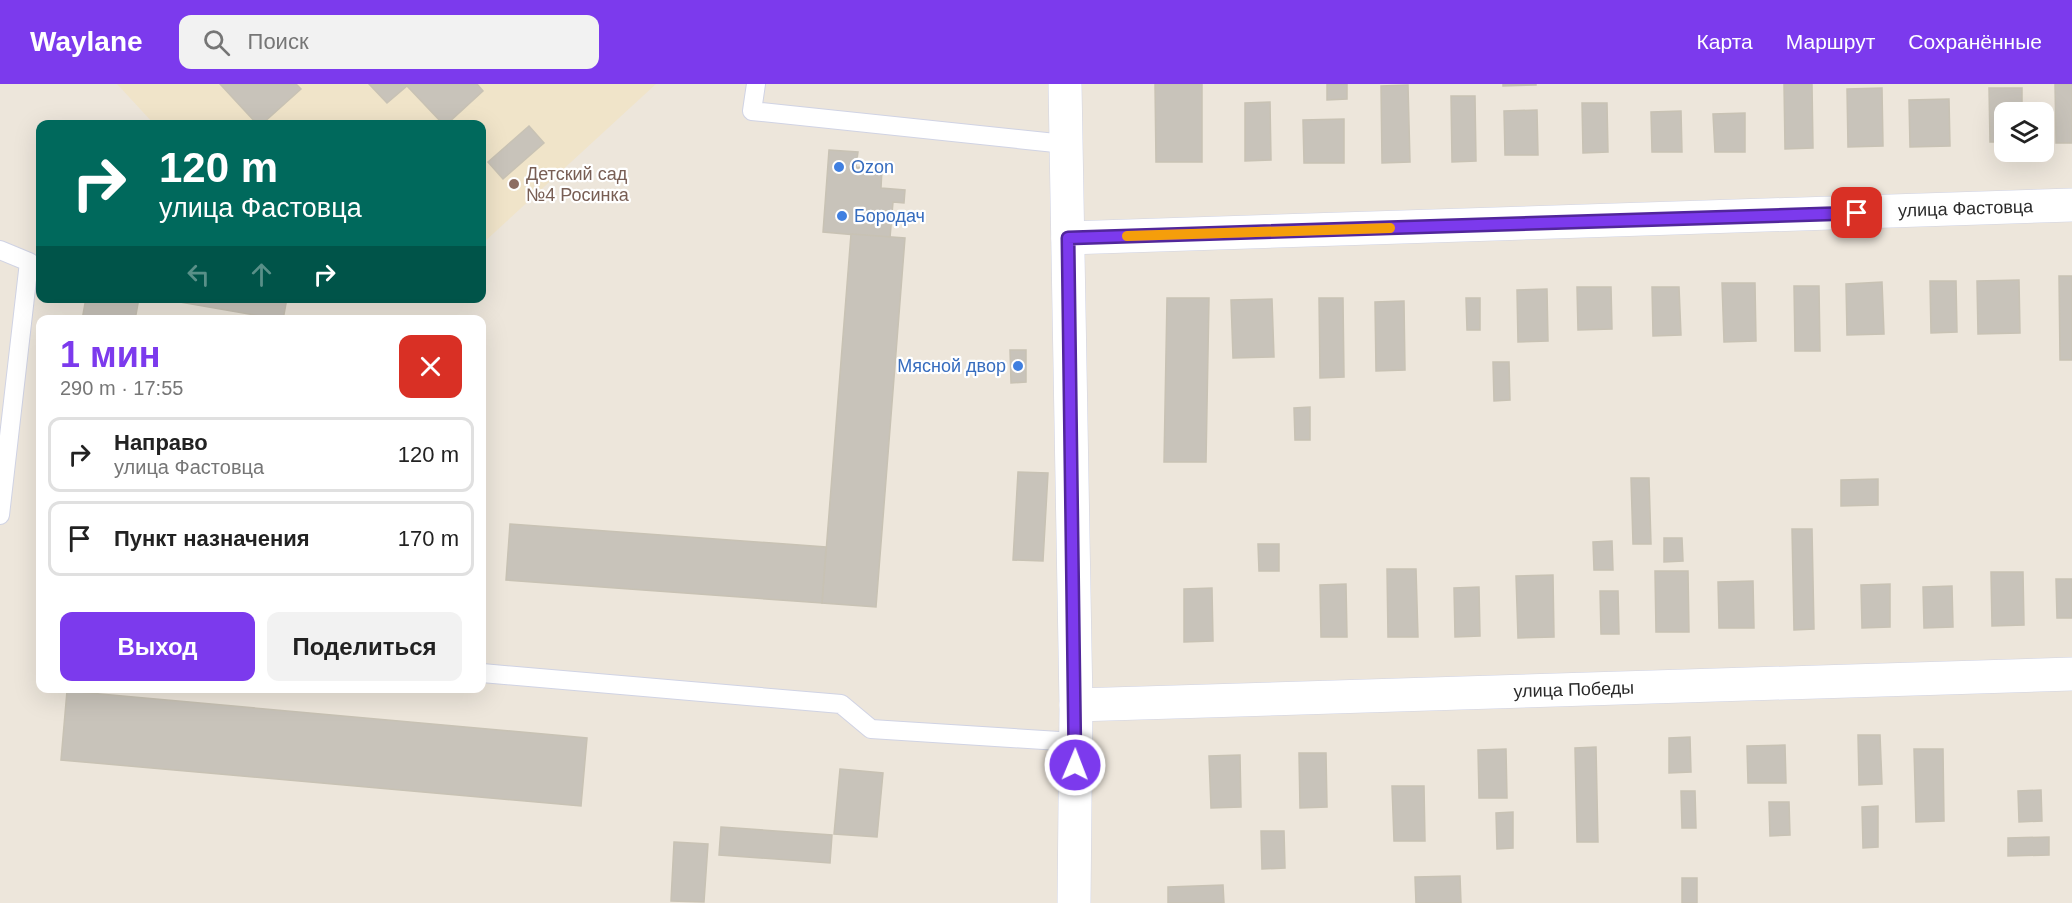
<!DOCTYPE html>
<html lang="ru">
<meta charset="utf-8">
<style>
:root{--surface:#fff;--page:#f2f2f2;--text:#222;--muted:#767676;--line:#e0e0e0;--accent:#7c3aed}
body{margin:0;font-family:Arial,sans-serif;background:var(--page);color:var(--text);height:100vh;display:flex;flex-direction:column;font-size:22px;white-space:nowrap}
*{box-sizing:border-box;margin:0}
p{font-size:20px;color:var(--muted)}
.icon{flex:none;width:33px;height:33px;fill:none;stroke:currentColor;stroke-width:2;stroke-linecap:round;stroke-linejoin:round}
.map{position:relative;flex:1;overflow:hidden}
.details{position:absolute;left:36px;top:231px;width:450px;height:378px;display:flex;flex-direction:column;background:var(--surface);border-radius:12px;box-shadow:0 6px 24px #0002}
.details>*{flex:none}
.top-card{position:absolute;left:36px;top:36px;width:450px;height:183px;border-radius:12px;box-shadow:0 6px 24px #0002;background:#00695c;color:#fff;overflow:hidden}
.buttons{position:absolute;left:1994px;top:18px;display:grid;gap:12px}
.buttons a{display:grid;place-items:center;width:60px;height:60px;border-radius:12px;background:var(--surface);box-shadow:0 6px 24px #0002;font-size:30px}
.pin{position:absolute;display:grid;place-items:center;width:51px;height:51px;color:#fff;margin:-26px;border-radius:12px;box-shadow:0 3px 9px #0006}
.me{position:absolute;width:66px;margin:-33px;rotate:1deg;stroke-linejoin:round;filter:drop-shadow(0 0 4px #0008)}
.turn{display:flex;align-items:center;gap:21px;height:126px;padding:0 24px;font-size:27px}
.turn .icon{width:78px;height:78px;stroke-width:2.5}
.turn b{display:block;font-size:42px;line-height:51px}
.lanes{display:flex;align-items:center;height:57px;padding:0 24px;background:#0003;justify-content:center;gap:30px;direction:ltr}
.lanes .off{opacity:.35}
.round{display:grid;place-items:center;flex:none;width:63px;height:63px;border-radius:12px;background:var(--page)}
.head{display:flex;align-items:center;justify-content:space-between;height:102px;padding:0 24px}
h1{font-size:36px;font-weight:800;line-height:45px;color:var(--accent)}
.button{display:flex;gap:12px;margin-top:auto;padding:12px 24px}
.button a{flex:1;height:69px;border-radius:12px;background:var(--accent);color:#fff;font-size:24px;font-weight:800;line-height:69px;text-align:center}
.button a+a{background:var(--page);color:var(--text)}
ul{padding:0;list-style:none}
li{display:flex;align-items:center;gap:18px;height:75px;margin:0 12px 9px;padding:0 12px;border:3px solid var(--line);border-radius:12px}
li div{flex:1}
li b{display:block;font-size:22px}
li em{font-style:normal}
header{display:flex;align-items:center;gap:36px;box-sizing:border-box;height:84px;padding:0 30px;background:var(--accent);color:#fff}
header strong{font-size:28px}
nav{display:flex;gap:33px;margin-inline-start:auto;font-size:21px}
.search{width:420px;height:54px;background:var(--page);display:flex;align-items:center;gap:15px;box-sizing:border-box;padding:0 21px;border-radius:12px;color:var(--muted);font-size:22px}
.map>svg:first-child{display:block}
.education{fill:#f0e4c9}
.building{fill:#c8c3ba;stroke:#c8c2b4;stroke-width:1.5}
.lines{fill:none;stroke-linecap:round;stroke-linejoin:round}
.lane-casing{stroke:#d0d3e4;stroke-width:20}
.street-casing{stroke:#d0d3e4;stroke-width:34}
.secondary-casing{stroke:#d0d3e4;stroke-width:34}
.lane{stroke:#fff;stroke-width:18}
.street{stroke:#fff;stroke-width:33}
.secondary{stroke:#fff;stroke-width:33}
.route-casing{stroke:#51269a;stroke-width:15}
.route{stroke:#7c3aed;stroke-width:10}
.slow{stroke:#f59e0b;stroke-width:10}
.shop-dot{fill:#3f7fe0;stroke:#fff;stroke-width:2}
.education-dot{fill:#8d6e63;stroke:#fff;stroke-width:2}
.labels{text-anchor:middle;stroke-width:4.5;stroke-linejoin:round;paint-order:stroke}
.shop-label{font-size:18px;fill:#366cbe;stroke:#fff;text-anchor:start}
.education-label{font-size:18px;fill:#785e54;stroke:#fff;text-anchor:start}
.street-label{font-size:18px;fill:#2a2a2a;stroke:#fff}
</style>
<header>
<strong>Waylane</strong>
<div class="search"><svg class="icon" aria-label="search" viewBox="0 0 24 24"><circle cx="10" cy="10" r="6"/><path d="M15 15l6 6"/></svg>Поиск</div>
<nav><a>Карта</a><a>Маршрут</a><a>Сохранённые</a></nav>
</header>
<div class="map">
<svg width="2072" height="819" viewBox="0 0 2072 819">
<rect width="100%" height="100%" fill="#ede6db"/>
<polygon class="education" points="117,0 656,0 482,160 482,40 154,40"/>
<g class="building">
<polygon points="220,0 296,0 301,5 262,40 257,40"/>
<polygon points="369,0 477,0 483,7 447,40 443,40 407,2 387,19"/>
<polygon points="1155,0 1202,0 1202,78 1156,78"/>
<polygon points="1327,0 1347,0 1347,15 1327,16"/>
<polygon points="1503,0 1536,0 1536,1 1503,2"/>
<polygon points="1784,0 1812,0 1813,64 1785,65"/>
<polygon points="2055,0 2072,0 2072,59 2056,59"/>
<polygon points="1408,1 1410,78 1382,79 1381,2"/>
<polygon points="1882,4 1883,62 1848,63 1847,5"/>
<polygon points="1989,4 2022,4 2022,28 2004,28 2004,58 1990,58"/>
<polygon points="1451,12 1475,12 1476,77 1452,78"/>
<polygon points="1949,15 1950,62 1910,63 1909,16"/>
<polygon points="1270,18 1271,76 1245,77 1245,19"/>
<polygon points="1582,19 1607,19 1608,68 1583,69"/>
<polygon points="1537,26 1538,71 1505,71 1504,27"/>
<polygon points="1681,27 1682,68 1652,68 1651,28"/>
<polygon points="1745,29 1745,68 1715,68 1713,30"/>
<polygon points="1344,35 1344,79 1304,79 1303,36"/>
<polygon points="529,42 544,59 503,95 488,78"/>
<polygon points="829,66 858,68 856,83 882,85 881,104 905,106 904,119 893,118 890,154 823,148"/>
<polygon points="851,150 905,154 876,523 822,519"/>
<polygon points="2059,192 2072,192 2072,276 2060,276"/>
<polygon points="2019,196 2020,249 1978,250 1977,197"/>
<polygon points="1930,197 1956,197 1957,248 1931,249"/>
<polygon points="1882,198 1884,250 1847,251 1846,200"/>
<polygon points="1722,199 1755,199 1756,257 1724,258"/>
<polygon points="1794,202 1819,202 1820,267 1795,267"/>
<polygon points="1577,203 1611,203 1612,245 1578,246"/>
<polygon points="1652,203 1679,203 1681,251 1653,252"/>
<polygon points="1547,205 1548,257 1518,258 1517,206"/>
<polygon points="86,214 139,214 135,236 82,236"/>
<polygon points="157,214 287,214 283,236"/>
<polygon points="1167,214 1209,214 1206,378 1164,378"/>
<polygon points="1319,214 1343,214 1344,293 1320,294"/>
<polygon points="1466,214 1480,214 1480,246 1467,246"/>
<polygon points="1272,215 1274,273 1233,274 1231,216"/>
<polygon points="1404,217 1405,286 1376,287 1375,218"/>
<polygon points="1010,266 1026,266 1026,298 1011,299"/>
<polygon points="1493,278 1509,278 1510,316 1494,317"/>
<polygon points="1310,323 1310,356 1295,356 1294,324"/>
<polygon points="1018,388 1048,389 1043,477 1013,476"/>
<polygon points="1631,394 1649,394 1651,460 1633,460"/>
<polygon points="1878,395 1878,421 1841,422 1841,396"/>
<polygon points="510,440 826,463 822,519 506,496"/>
<polygon points="1792,445 1812,445 1814,545 1794,546"/>
<polygon points="1664,454 1682,454 1683,477 1664,478"/>
<polygon points="1612,457 1613,486 1594,486 1593,458"/>
<polygon points="1258,460 1279,460 1279,487 1259,487"/>
<polygon points="1387,485 1416,485 1418,553 1388,553"/>
<polygon points="1655,487 1688,487 1689,548 1656,548"/>
<polygon points="1991,488 2023,488 2024,541 1992,542"/>
<polygon points="1553,491 1554,553 1518,554 1516,492"/>
<polygon points="2056,495 2072,495 2072,534 2057,534"/>
<polygon points="1753,497 1754,544 1719,544 1718,498"/>
<polygon points="1346,500 1347,553 1321,553 1320,501"/>
<polygon points="1890,500 1890,543 1862,544 1861,501"/>
<polygon points="1952,502 1953,543 1924,544 1923,503"/>
<polygon points="1479,503 1480,552 1455,553 1454,504"/>
<polygon points="1212,504 1213,557 1184,558 1184,505"/>
<polygon points="1600,507 1618,507 1619,550 1601,550"/>
<polygon points="67,607 587,654 581,722 61,676"/>
<polygon points="1858,651 1880,651 1882,700 1859,701"/>
<polygon points="1690,653 1691,688 1669,689 1669,654"/>
<polygon points="1785,661 1786,699 1748,699 1747,662"/>
<polygon points="1596,663 1598,758 1577,758 1575,664"/>
<polygon points="1506,665 1507,714 1479,714 1478,666"/>
<polygon points="1914,665 1943,665 1944,737 1916,738"/>
<polygon points="1299,669 1326,669 1327,723 1300,724"/>
<polygon points="1240,671 1241,723 1211,724 1209,672"/>
<polygon points="840,685 883,689 877,753 834,750"/>
<polygon points="1392,702 1424,702 1425,757 1394,757"/>
<polygon points="2041,706 2042,737 2019,738 2018,707"/>
<polygon points="1681,707 1695,707 1696,744 1682,744"/>
<polygon points="1769,718 1789,718 1790,751 1770,752"/>
<polygon points="1878,722 1878,763 1863,764 1862,723"/>
<polygon points="1513,728 1513,764 1497,765 1496,729"/>
<polygon points="721,743 832,751 830,779 719,771"/>
<polygon points="1261,747 1284,747 1285,784 1262,785"/>
<polygon points="2049,753 2049,771 2008,772 2008,754"/>
<polygon points="674,758 708,760 704,818 671,817"/>
<polygon points="1460,792 1461,819 1416,819 1415,793"/>
<rect x="1682" y="794" width="15" height="25"/>
<polygon points="1223,801 1224,819 1168,819 1168,803"/>
</g>
<g class="lines">
<g class="lane-casing">
<g id="lane">
<polyline points="756,0 752,27 1065,60"/>
<polyline points="0,166 29,178 0,431"/>
<polyline points="482,589 841,620 871,645 1075,658"/>
</g>
</g>
<g class="street-casing">
<g id="street">
<path id="s1" d="M1068 154 2072 121"/>
<path id="s2" d="M1076 621 2072 590"/>
</g>
</g>
<g class="secondary-casing">
<polyline id="secondary" points="1065,0 1076,621 1074,819"/>
</g>
<use href="#lane" class="lane"/>
<use href="#street" class="street"/>
<use href="#secondary" class="secondary"/>
</g>
<g class="lines">
<g class="route-casing">
<polyline id="route" points="1075,681 1068,154 1857,129"/>
</g>
<use href="#route" class="route"/>
<polyline class="slow" points="1127,152 1390,144"/>
</g>
<g class="shop-dot">
<circle cx="839" cy="83" r="6"/>
<circle cx="842" cy="132" r="6"/>
<circle cx="1018" cy="282" r="6"/>
</g>
<circle class="education-dot" cx="514" cy="100" r="6"/>
<g class="labels">
<g class="shop-label">
<text x="851" y="89">Ozon</text>
<text x="854" y="138">Бородач</text>
<text x="1006" y="288" text-anchor="end">Мясной двор</text>
</g>
<g class="education-label">
<text x="526" y="96">Детский сад<tspan x="526" dy="21">№4 Росинка</tspan></text>
</g>
<g class="street-label">
<text dy="6" stroke="none"><textPath href="#s1" startOffset="898">улица Фастовца</textPath></text>
<text dy="6" stroke="none"><textPath href="#s2" startOffset="498">улица Победы</textPath></text>
</g>
</g>
</svg>
<div class="buttons">
<a><svg class="icon" aria-label="layers" viewBox="0 0 24 24"><path d="M12 4l9 5-9 5-9-5zM3 14l9 5 9-5"/></svg></a>
</div>
<div class="pin" style="left:1857px;top:129px;background:#d93025"><svg class="icon" aria-label="arrive" viewBox="0 0 24 24"><path d="M6 21V4h12l-3 4 3 4H6"/></svg></div>
<svg class="me" style="left:1075px;top:681px" viewBox="-20 -20 40 40"><circle r="17" fill="#7c3aed" stroke="#fff" stroke-width="3"/><path d="M0-11L8 9 0 5-8 9z" fill="#fff"/></svg>
<div class="top-card">
<div class="turn"><svg class="icon" aria-label="right" viewBox="0 0 24 24"><path d="M7 20v-9h11M14 6l5 5-5 5"/></svg><div><b>120 m</b>улица Фастовца</div></div>
<div class="lanes"><svg class="icon off" aria-label="left" viewBox="0 0 24 24"><path d="M17 20v-9H6M10 6l-5 5 5 5"/></svg><svg class="icon off" aria-label="ahead" viewBox="0 0 24 24"><path d="M12 20V5M6 11l6-6 6 6"/></svg><svg class="icon" aria-label="right" viewBox="0 0 24 24"><path d="M7 20v-9h11M14 6l5 5-5 5"/></svg></div>
</div>
<section class="details">
<div class="head"><div><h1>1 мин</h1><p>290 m · 17:55</p></div><a class="round" style="background:#d93025;color:#fff"><svg class="icon" aria-label="close" viewBox="0 0 24 24"><path d="M6 6l12 12M18 6L6 18"/></svg></a></div>
<ul>
<li><svg class="icon" aria-label="right" viewBox="0 0 24 24"><path d="M7 20v-9h11M14 6l5 5-5 5"/></svg><div><b>Направо</b><p>улица Фастовца</p></div><em>120 m</em></li>
<li><svg class="icon" aria-label="arrive" viewBox="0 0 24 24"><path d="M6 21V4h12l-3 4 3 4H6"/></svg><div><b>Пункт назначения</b></div><em>170 m</em></li>
</ul>
<div class="button"><a>Выход</a><a>Поделиться</a></div>
</section>
</div>
